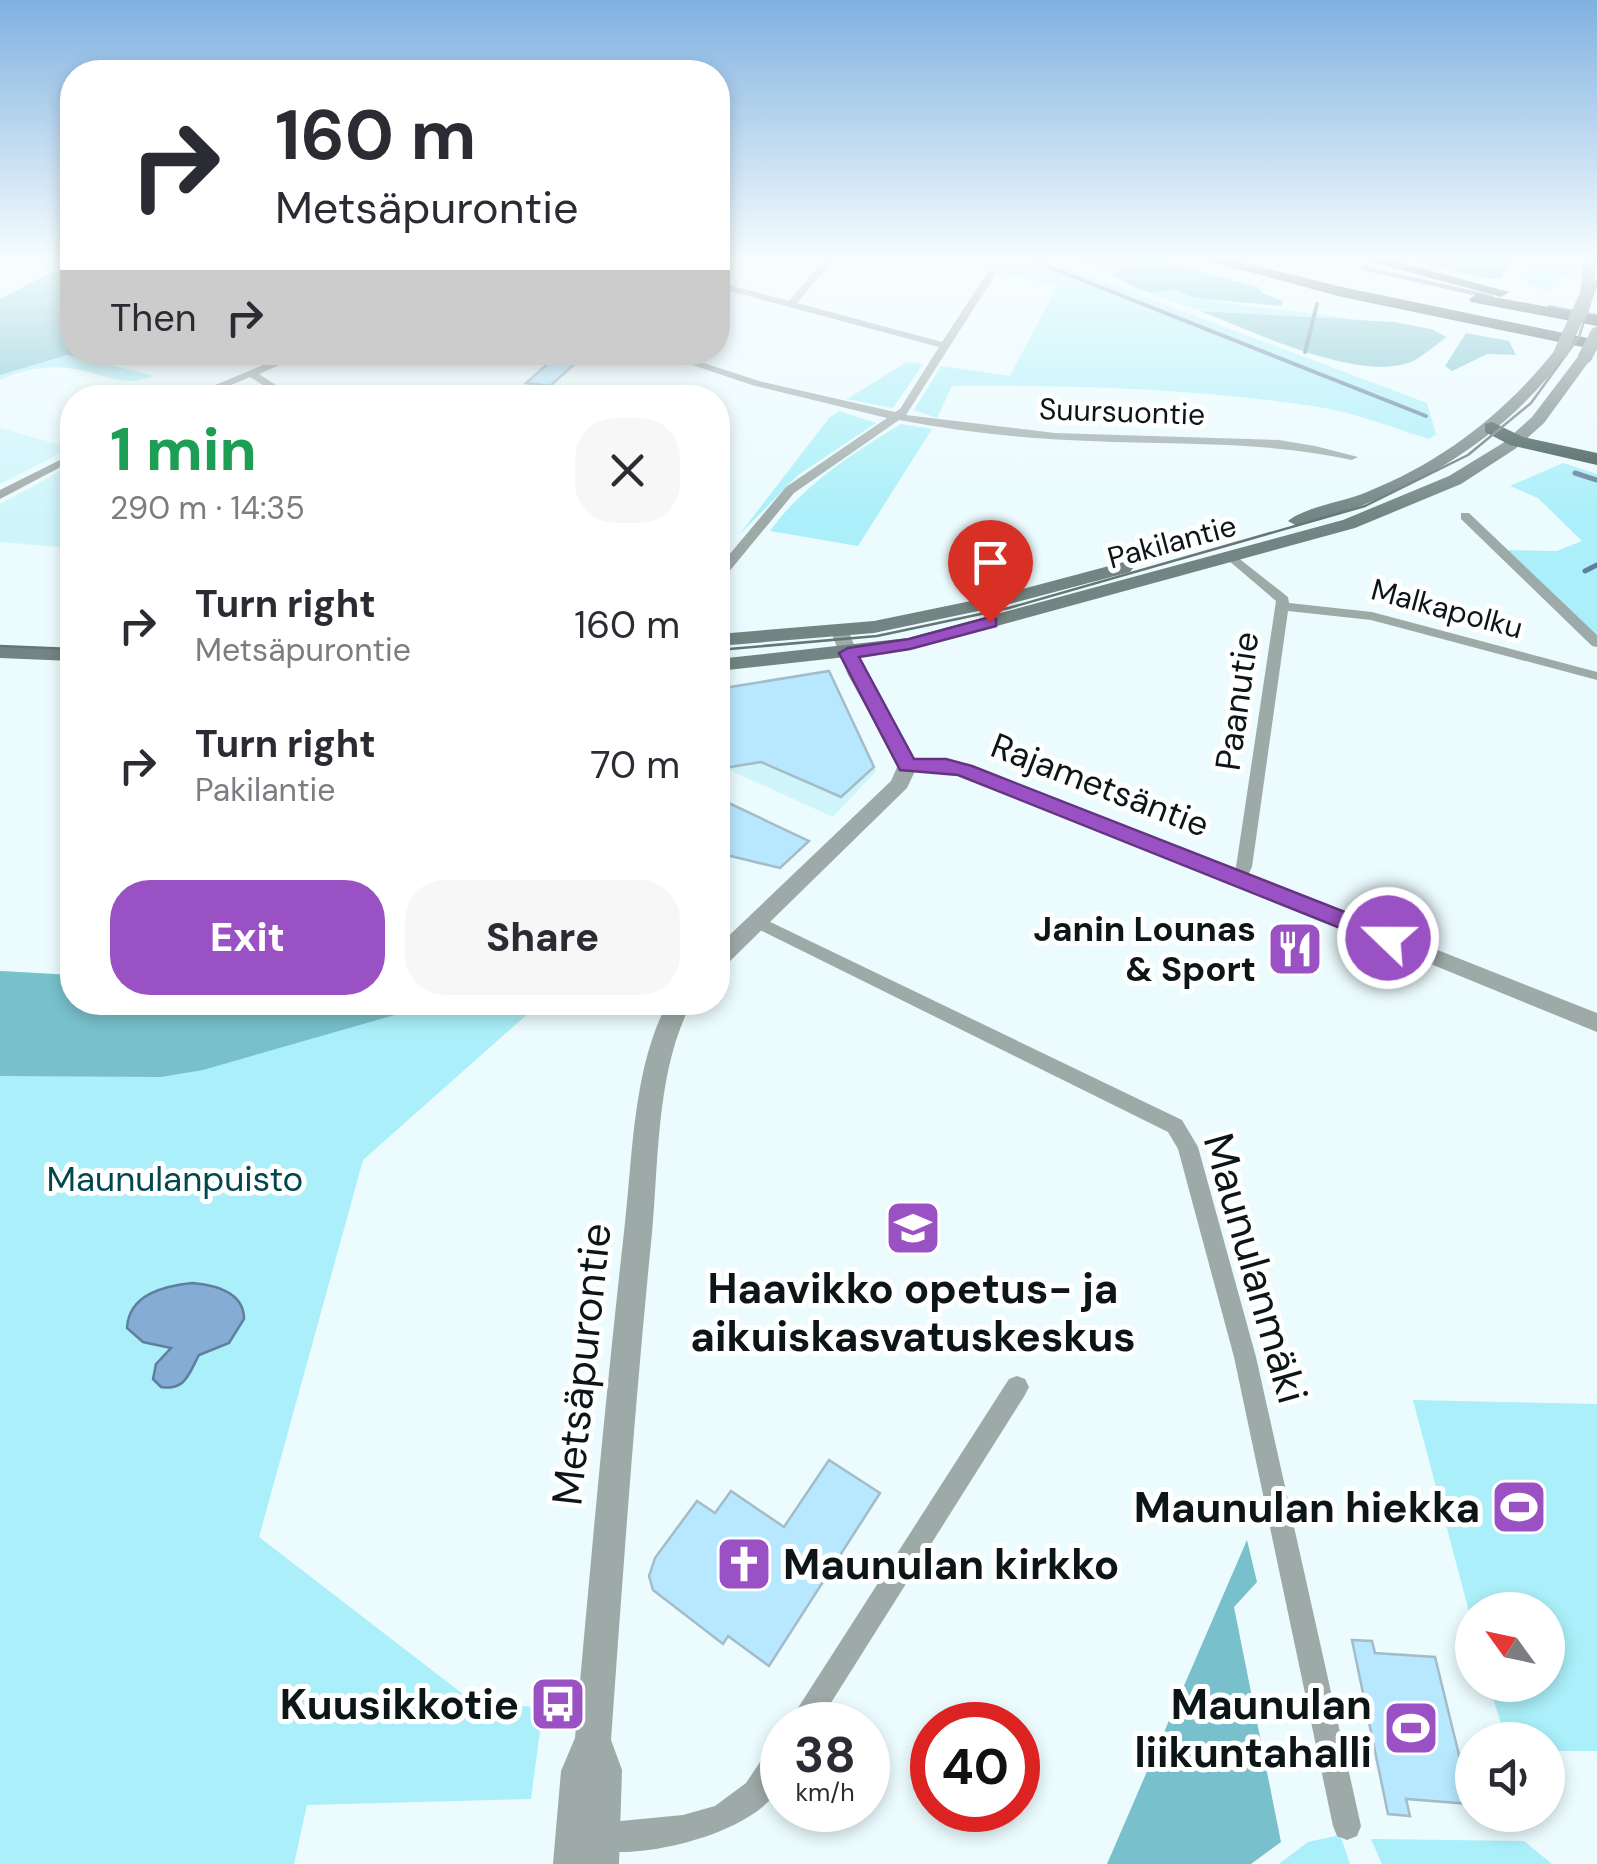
<!DOCTYPE html>
<meta charset="utf-8">
<style>
:root{--surface:#fff;--page:#f7f7f7;--text:#2b2b33;--muted:#7c7c81;--accent:#9a51c4}
body{margin:0;font-family:"DM Sans",sans-serif;background:var(--page);color:var(--text);height:100vh;display:flex;flex-direction:column;font-size:38px;white-space:nowrap}
*{box-sizing:border-box;margin:0}
p{font-size:32px;color:var(--muted)}
.icon{flex:none;width:55px;height:55px;fill:none;stroke:currentColor;stroke-width:2;stroke-linecap:round;stroke-linejoin:round}
.map{position:relative;flex:1;overflow:hidden}
.side{position:absolute;left:60px;top:385px;width:670px;height:630px;display:flex;flex-direction:column;background:var(--surface);border-radius:40px;box-shadow:0 5px 15px #0003}
.side>*{flex:none}
.banner{position:absolute;left:60px;top:60px;width:670px;height:305px;border-radius:40px;box-shadow:0 5px 15px #0003;background:#fff;color:var(--text);overflow:hidden}
.needle{width:65px;rotate:303deg}
.tools{position:absolute;left:1455px;top:1592px;display:grid;gap:20px}
.tools a{display:grid;place-items:center;width:110px;height:110px;border-radius:50%;background:var(--surface);box-shadow:0 5px 15px #0003;font-size:50px}
.speed{position:absolute;left:760px;top:1702px;display:flex;gap:20px;font-size:50px;font-weight:700;text-align:center}
.speed>*{display:grid;place-content:center;width:130px;height:130px;border-radius:50%;background:var(--surface);box-shadow:0 5px 15px #0003;line-height:1}
.speed small{font-size:25px;font-weight:400}
.speed .limit{border:15px solid #d22;background:#fff;color:#111}
.pin{position:absolute;display:grid;place-items:center;width:85px;height:85px;color:#fff;margin:-102px -42px;border-radius:50% 50% 50% 0;rotate:-45deg;box-shadow:0 0 10px #0007}
.pin .icon{rotate:45deg}
.me{position:absolute;width:110px;margin:-55px;rotate:292deg;stroke-linejoin:round;filter:drop-shadow(0 0 8px #0008)}
.turn{display:flex;align-items:center;gap:35px;height:210px;padding:0 50px;font-size:45px}
.turn .icon{width:130px;height:130px;stroke-width:2.5}
.turn b{display:block;font-size:70px;line-height:85px}
.then{display:flex;align-items:center;height:95px;padding:0 50px;background:#0003;gap:20px;font-size:38px}
.round{display:grid;place-items:center;flex:none;width:105px;height:105px;border-radius:40px;background:var(--page)}
.summary{display:flex;align-items:center;justify-content:space-between;height:170px;padding:0 50px}
h1{font-size:60px;font-weight:800;line-height:75px;color:#1e9e55}
.cta{display:flex;gap:20px;margin-top:auto;padding:20px 50px}
.cta a{flex:1;height:115px;border-radius:40px;background:var(--accent);color:#fff;font-size:40px;font-weight:800;line-height:115px;text-align:center}
.cta a+a{background:var(--page);color:var(--text)}
ul{padding:0;list-style:none}
li{display:flex;align-items:center;gap:30px;height:140px;padding:0 50px}
li div{flex:1}
li b{display:block;font-size:38px}
li em{font-style:normal}
.map>svg:first-child{display:block}
.built{fill:#cff5fb}
.green{fill:#aaeff9}
.forest{fill:#78c1cc}
.water{fill:#84acd5;stroke:#607f9c;stroke-width:2.5}
.lines{fill:none;stroke-linecap:round;stroke-linejoin:round}
.stream-far1{stroke:#607f9c;stroke-width:4}
.stream{stroke:#607f9c;stroke-width:5}
.building{fill:#b7e8ff;stroke:#a4bcc7;stroke-width:2.5}
.minor{fill:#9eaaa8;fill-rule:evenodd}
.tertiary{fill:#9eaaa8;fill-rule:evenodd}
.secondary{fill:#738582;fill-rule:evenodd}
.motorway{fill:#3b5450;fill-rule:evenodd}
.tram{stroke:#687476;stroke-width:2.5}
.secondary-bridge{stroke:#738582;stroke-width:14}
.route{fill:#9a51c4;stroke:#64357f;stroke-width:2.5}
.labels{text-anchor:middle;stroke-width:10;stroke-linejoin:round;paint-order:stroke}
.far-street-label{font-size:30px;fill:#0c1617;stroke:#fff}
.street-label{font-size:35px;fill:#0c1617;stroke:#fff}
.poi-label{font-size:35px;font-weight:bold;fill:#0c1617;stroke:#fff;text-anchor:end}
.park-label{font-size:35px;fill:#00474e;stroke:#fff}
.near-street-label{font-size:42px;fill:#0c1617;stroke:#fff}
.near-poi-label{font-size:42px;font-weight:bold;fill:#0c1617;stroke:#fff;text-anchor:end}
</style>
<div class="map">
<svg width="1597" height="1864" viewBox="0 0 1597 1864">
<rect width="100%" height="100%" fill="#ebfbfe"/>
<g class="built">
<polygon points="0,428 71,448 0,484"/>
<polygon points="72,465 72,548 0,542 0,504"/>
<polygon points="829,671 876,771 833,817 725,768 718,769 718,689"/>
</g>
<g class="green">
<path d="M936 257H1038L1427 403 1436 434 1429 439C1393 428 1356 413 1319 407 1198 388 1074 385 952 386L937 418 914 410 941 366 1010 376 1057 286Z"/>
<polygon points="1539,257 1577,257 1575,278 1558,277 1547,291 1529,285 1526,274"/>
<path d="M72 262V352L129 353 108 364 153 376C124 389 98 371 69 368 45 365 21 370 0 380V299Z"/>
<path d="M1171 289C1232 311 1302 307 1366 322L1199 310 1142 291 1163 293Z"/>
<polygon points="907,362 923,364 893,408 847,399"/>
<polygon points="839,411 876,423 798,475 739,535 829,418"/>
<path d="M901 424 932 429 858 546 770 531C803 485 853 453 901 424Z"/>
<polygon points="1563,463 1597,474 1597,635 1504,550 1557,551 1582,541 1538,498 1510,486"/>
<polygon points="0,971 72,975 72,1002 540,1003 363,1160 259,1537 472,1701 543,1708 531,1799 307,1805 294,1864 0,1864"/>
<polygon points="1413,1400 1597,1404 1597,1751 1548,1751 1548,1740 1506,1740 1489,1685 1548,1685 1548,1610 1472,1610 1472,1623"/>
<polygon points="1340,1835 1350,1864 1279,1864 1308,1842"/>
<polygon points="1371,1839 1524,1841 1552,1864 1382,1864"/>
</g>
<g class="forest">
<path d="M1075 257H1145L1258 287 1262 293 1283 301 1281 306 1196 298 1171 289C1150 299 1131 285 1112 275L1124 267 1106 269 1076 261Z"/>
<polygon points="1393,257 1512,257 1501,278 1492,279"/>
<polygon points="72,262 72,352 129,353 107,363 67,355 0,375 0,299"/>
<path d="M1200 311 1394 322 1431 329 1447 337C1436 344 1426 354 1415 360 1364 386 1250 330 1200 311Z"/>
<polygon points="1466,333 1509,341 1516,355 1487,354 1452,371 1445,366"/>
<polygon points="0,971 72,975 72,1002 420,1003 419,1008 203,1070 161,1077 0,1076"/>
<polygon points="1247,1540 1257,1582 1234,1607 1281,1842 1251,1864 1107,1864"/>
</g>
<path class="water" d="M192 1283C215 1285 244 1292 244 1319L229 1343 199 1355C189 1373 186 1391 161 1387L153 1379 156 1364 171 1348 143 1342 127 1328C129 1294 164 1286 192 1283Z"/>
<g class="lines">
<g class="stream-far1">
<polyline points="1024,257 1426,416"/>
<polyline points="1384,257 1399,263"/>
<polyline points="1363,268 1491,297"/>
<polyline points="1549,307 1597,316"/>
<polyline points="1305,352 1317,304"/>
</g>
<g class="stream">
<polyline points="1575,473 1597,480"/>
<polyline points="1585,571 1597,565"/>
</g>
</g>
<g class="building">
<polygon points="561,352 588,352 550,386 526,383"/>
<polygon points="829,671 874,767 841,797 761,762 718,769 718,689"/>
<polygon points="718,798 809,841 780,868 718,853"/>
<polygon points="829,1460 880,1493 769,1666 728,1636 723,1644 653,1590 649,1576 655,1558 697,1501 715,1513 731,1491 784,1527"/>
<polygon points="1352,1640 1372,1641 1375,1653 1435,1657 1471,1804 1406,1799 1410,1816 1388,1814"/>
</g>
<g class="lines">
<g class="minor">
<path d="M826 257H835L797 303 942 342 989 270 997 272 906 415 1055 433 1279 440 1315 446 1358 457 1352 460C1265 441 1179 445 1091 441 1026 439 962 432 899 420L794 493 723 579 718 580V568L786 487 887 418 752 385 654 352H670L759 381 895 412 900 409 939 347 718 288V282L789 301Z"/>
<polygon points="294,352 309,352 259,374 296,398 283,398 250,377 200,398 184,398"/>
<polygon points="72,454 72,461 0,499 0,490"/>
<polygon points="1461,513 1469,513 1597,635 1597,647 1592,646 1461,519"/>
<polygon points="1232,553 1288,597 1289,603 1372,612 1597,672 1597,680 1371,620 1288,611 1252,867 1245,881 1233,881 1231,877 1236,867 1276,601 1228,560 1226,557"/>
<polygon points="758,916 1182,1120 1198,1147 1256,1357 1361,1826 1357,1836 1347,1840 1337,1836 1333,1826 1234,1357 1178,1149 1168,1132 752,926 749,922 752,918"/>
<polygon points="1017,1376 1025,1379 1029,1387 1025,1395 817,1725 787,1725 1009,1379"/>
<path d="M782 1740C783 1751 785 1768 782 1779 770 1831 633 1864 590 1848L585 1838 590 1828 600 1823 683 1815 715 1806 746 1783 772 1744Z"/>
</g>
<g class="tertiary">
<polygon points="840,627 849,632 866,675 914,759 946,759 972,766 1597,1013 1597,1032 1186,864 946,771 915,771 907,788 726,965 718,967 718,946 891,781 898,765 848,675 831,632"/>
<path d="M668 1002H692C656 1070 659 1158 652 1233 635 1402 623 1571 611 1740L622 1770 619 1864H553L561 1771 575 1738C590 1569 605 1401 624 1232 633 1157 632 1069 668 1002Z"/>
</g>
<g class="secondary">
<polygon points="1584,257 1596,257 1594,294 1587,298 1580,294"/>
<path d="M1556 349 1568 352C1501 443 1406 498 1297 526L1288 521C1307 506 1344 502 1367 492 1444 461 1505 413 1556 349Z"/>
<polygon points="1585,353 1592,357 1590,360 1544,423 1515,449 1461,484 1355,528 909,650 718,671 718,659 908,638 1343,520 1449,476 1503,443 1532,417 1580,354"/>
<polygon points="1124,562 1133,568 1130,572 1002,606 874,633 718,646 718,634 874,621 1000,595"/>
<polygon points="0,646 72,649 72,661 0,658"/>
</g>
<g class="motorway">
<polygon points="1194,257 1221,257 1342,287 1597,340 1597,350 1342,297"/>
<polygon points="1353,257 1380,257 1509,292 1501,297"/>
<polygon points="1477,294 1597,316 1597,326 1471,302 1469,299"/>
<polygon points="1492,422 1523,437 1597,453 1597,465 1510,445 1485,432 1485,424"/>
</g>
<g class="tram">
<polyline points="0,646 72,649"/>
<polyline points="718,650 877,636 1009,608 1365,506 1468,455 1531,403 1579,337 1597,281"/>
</g>
<g class="secondary-bridge">
<polyline points="1561,352 1587,294"/>
<polyline points="1585,357 1597,334"/>
</g>
</g>
<linearGradient id="sky" x2="0" y2="1"><stop stop-color="#80b1e0"/><stop offset="0.5" stop-color="#f6fdff"/><stop offset="1" stop-color="#f6fdff" stop-opacity="0"/></linearGradient>
<rect width="1597" height="518" fill="url(#sky)"/>
<polygon class="route" points="990,617 996,619 996,626 910,649 859,657 914,759 946,759 972,766 1396,932 1399,938 1396,944 1380,944 958,775 900,770 839,653 848,648 909,639"/>
<defs>
<g id="restaurant-square" transform="scale(2.875)"><rect x="-9" y="-9" width="18" height="18" rx="4" fill="#9a51c4" stroke="#fff"/><path d="M-5-6h1v4h1v-4h1v4h1v-4h1v5L-1.5 .5V6h-2V.5L-5-1ZM5-6V6H3V1.5H1.5Q1.5-4 5-6Z" fill="#fff"/></g>
<g id="school-square" transform="scale(2.875)"><rect x="-9" y="-9" width="18" height="18" rx="4" fill="#9a51c4" stroke="#fff"/><path d="M0-5L7-2L0 1L-7-2ZM-4 1L0 2.5L4 1V4Q0 6-4 4Z" fill="#fff"/></g>
<g id="stadium-square" transform="scale(2.875)"><rect x="-9" y="-9" width="18" height="18" rx="4" fill="#9a51c4" stroke="#fff"/><path d="M0-5a6.5 5 0 1 0 0 10a6.5 5 0 1 0 0-10ZM-3.5-1.8h7v3.6h-7Z" fill="#fff"/></g>
<g id="church-square" transform="scale(2.875)"><rect x="-9" y="-9" width="18" height="18" rx="4" fill="#9a51c4" stroke="#fff"/><path d="M-1.2-6h2.4v3.5h3.3v2.4h-3.3V6h-2.4V-.1h-3.3v-2.4h3.3Z" fill="#fff"/></g>
<g id="bus-square" transform="scale(2.875)"><rect x="-9" y="-9" width="18" height="18" rx="4" fill="#9a51c4" stroke="#fff"/><path d="M-5-6H5V4H4V6H2V4H-2V6H-4V4H-5ZM-3.5-4V0h7V-4ZM-3.5 1.2v1.5H-2V1.2ZM2 1.2v1.5H3.5V1.2Z" fill="#fff"/></g>
</defs>
<g fill-rule="evenodd">
<use href="#restaurant-square" x="1295" y="949"/>
<use href="#school-square" x="913" y="1228"/>
<use href="#stadium-square" x="1519" y="1507"/>
<use href="#church-square" x="744" y="1564"/>
<use href="#bus-square" x="558" y="1704"/>
<use href="#stadium-square" x="1411" y="1728"/>
</g>
<g class="labels">
<g class="far-street-label">
<text transform="translate(1122 412) rotate(2)" y="10">Suursuontie</text>
<text transform="translate(1172 542) rotate(-15)" y="10">Pakilantie</text>
<text transform="translate(1447 609) rotate(15)" y="10">Malkapolku</text>
</g>
<g class="street-label">
<text transform="translate(1237 701) rotate(-82)" y="12">Paanutie</text>
<text transform="translate(1100 785) rotate(21)" y="12">Rajametsäntie</text>
</g>
<g class="poi-label">
<text x="1256" y="941">Janin Lounas<tspan x="1256" dy="40">&amp; Sport</tspan></text>
</g>
<g class="park-label">
<text x="175" y="1191">Maunulanpuisto</text>
</g>
<g class="near-street-label">
<text transform="translate(1256 1268) rotate(74)" y="15">Maunulanmäki</text>
<text transform="translate(581 1364) rotate(-84)" y="15">Metsäpurontie</text>
</g>
<g class="near-poi-label">
<text x="913" y="1303" text-anchor="middle">Haavikko opetus- ja<tspan x="913" dy="48">aikuiskasvatuskeskus</tspan></text>
<text x="1480" y="1522">Maunulan hiekka</text>
<text x="783" y="1579" text-anchor="start">Maunulan kirkko</text>
<text x="519" y="1719">Kuusikkotie</text>
<text x="1372" y="1719">Maunulan<tspan x="1372" dy="48">liikuntahalli</tspan></text>
</g>
</g>
</svg>
<div class="tools">
<a><svg class="needle" viewBox="-14 -14 28 28"><path d="M0-13l5 13h-10z" fill="#e53935"/><path d="M0 13l5-13h-10z" fill="#7c7c81"/></svg></a>
<a><svg class="icon" aria-label="sound" viewBox="0 0 24 24"><path d="M4 9h4l5-4v14l-5-4H4zM17 9q2 3 0 6"/></svg></a>
</div>
<div class="speed"><div>38<small>km/h</small></div><div class="limit">40</div></div>
<div class="pin" style="left:990px;top:622px;background:#d93025"><svg class="icon" aria-label="arrive" viewBox="0 0 24 24"><path d="M6 21V4h12l-3 4 3 4H6"/></svg></div>
<svg class="me" style="left:1388px;top:938px" viewBox="-20 -20 40 40"><circle r="17" fill="#9a51c4" stroke="#fff" stroke-width="3"/><path d="M0-11L8 9 0 5-8 9z" fill="#fff"/></svg>
<div class="banner">
<div class="turn"><svg class="icon" aria-label="right" viewBox="0 0 24 24"><path d="M7 20v-9h11M14 6l5 5-5 5"/></svg><div><b>160 m</b>Metsäpurontie</div></div>
<div class="then">Then<svg class="icon" aria-label="right" viewBox="0 0 24 24"><path d="M7 20v-9h11M14 6l5 5-5 5"/></svg></div>
</div>
<section class="side">
<div class="summary"><div><h1>1 min</h1><p>290 m · 14:35</p></div><a class="round"><svg class="icon" aria-label="close" viewBox="0 0 24 24"><path d="M6 6l12 12M18 6L6 18"/></svg></a></div>
<ul>
<li><svg class="icon" aria-label="right" viewBox="0 0 24 24"><path d="M7 20v-9h11M14 6l5 5-5 5"/></svg><div><b>Turn right</b><p>Metsäpurontie</p></div><em>160 m</em></li>
<li><svg class="icon" aria-label="right" viewBox="0 0 24 24"><path d="M7 20v-9h11M14 6l5 5-5 5"/></svg><div><b>Turn right</b><p>Pakilantie</p></div><em>70 m</em></li>
</ul>
<div class="cta"><a>Exit</a><a>Share</a></div>
</section>
</div>
